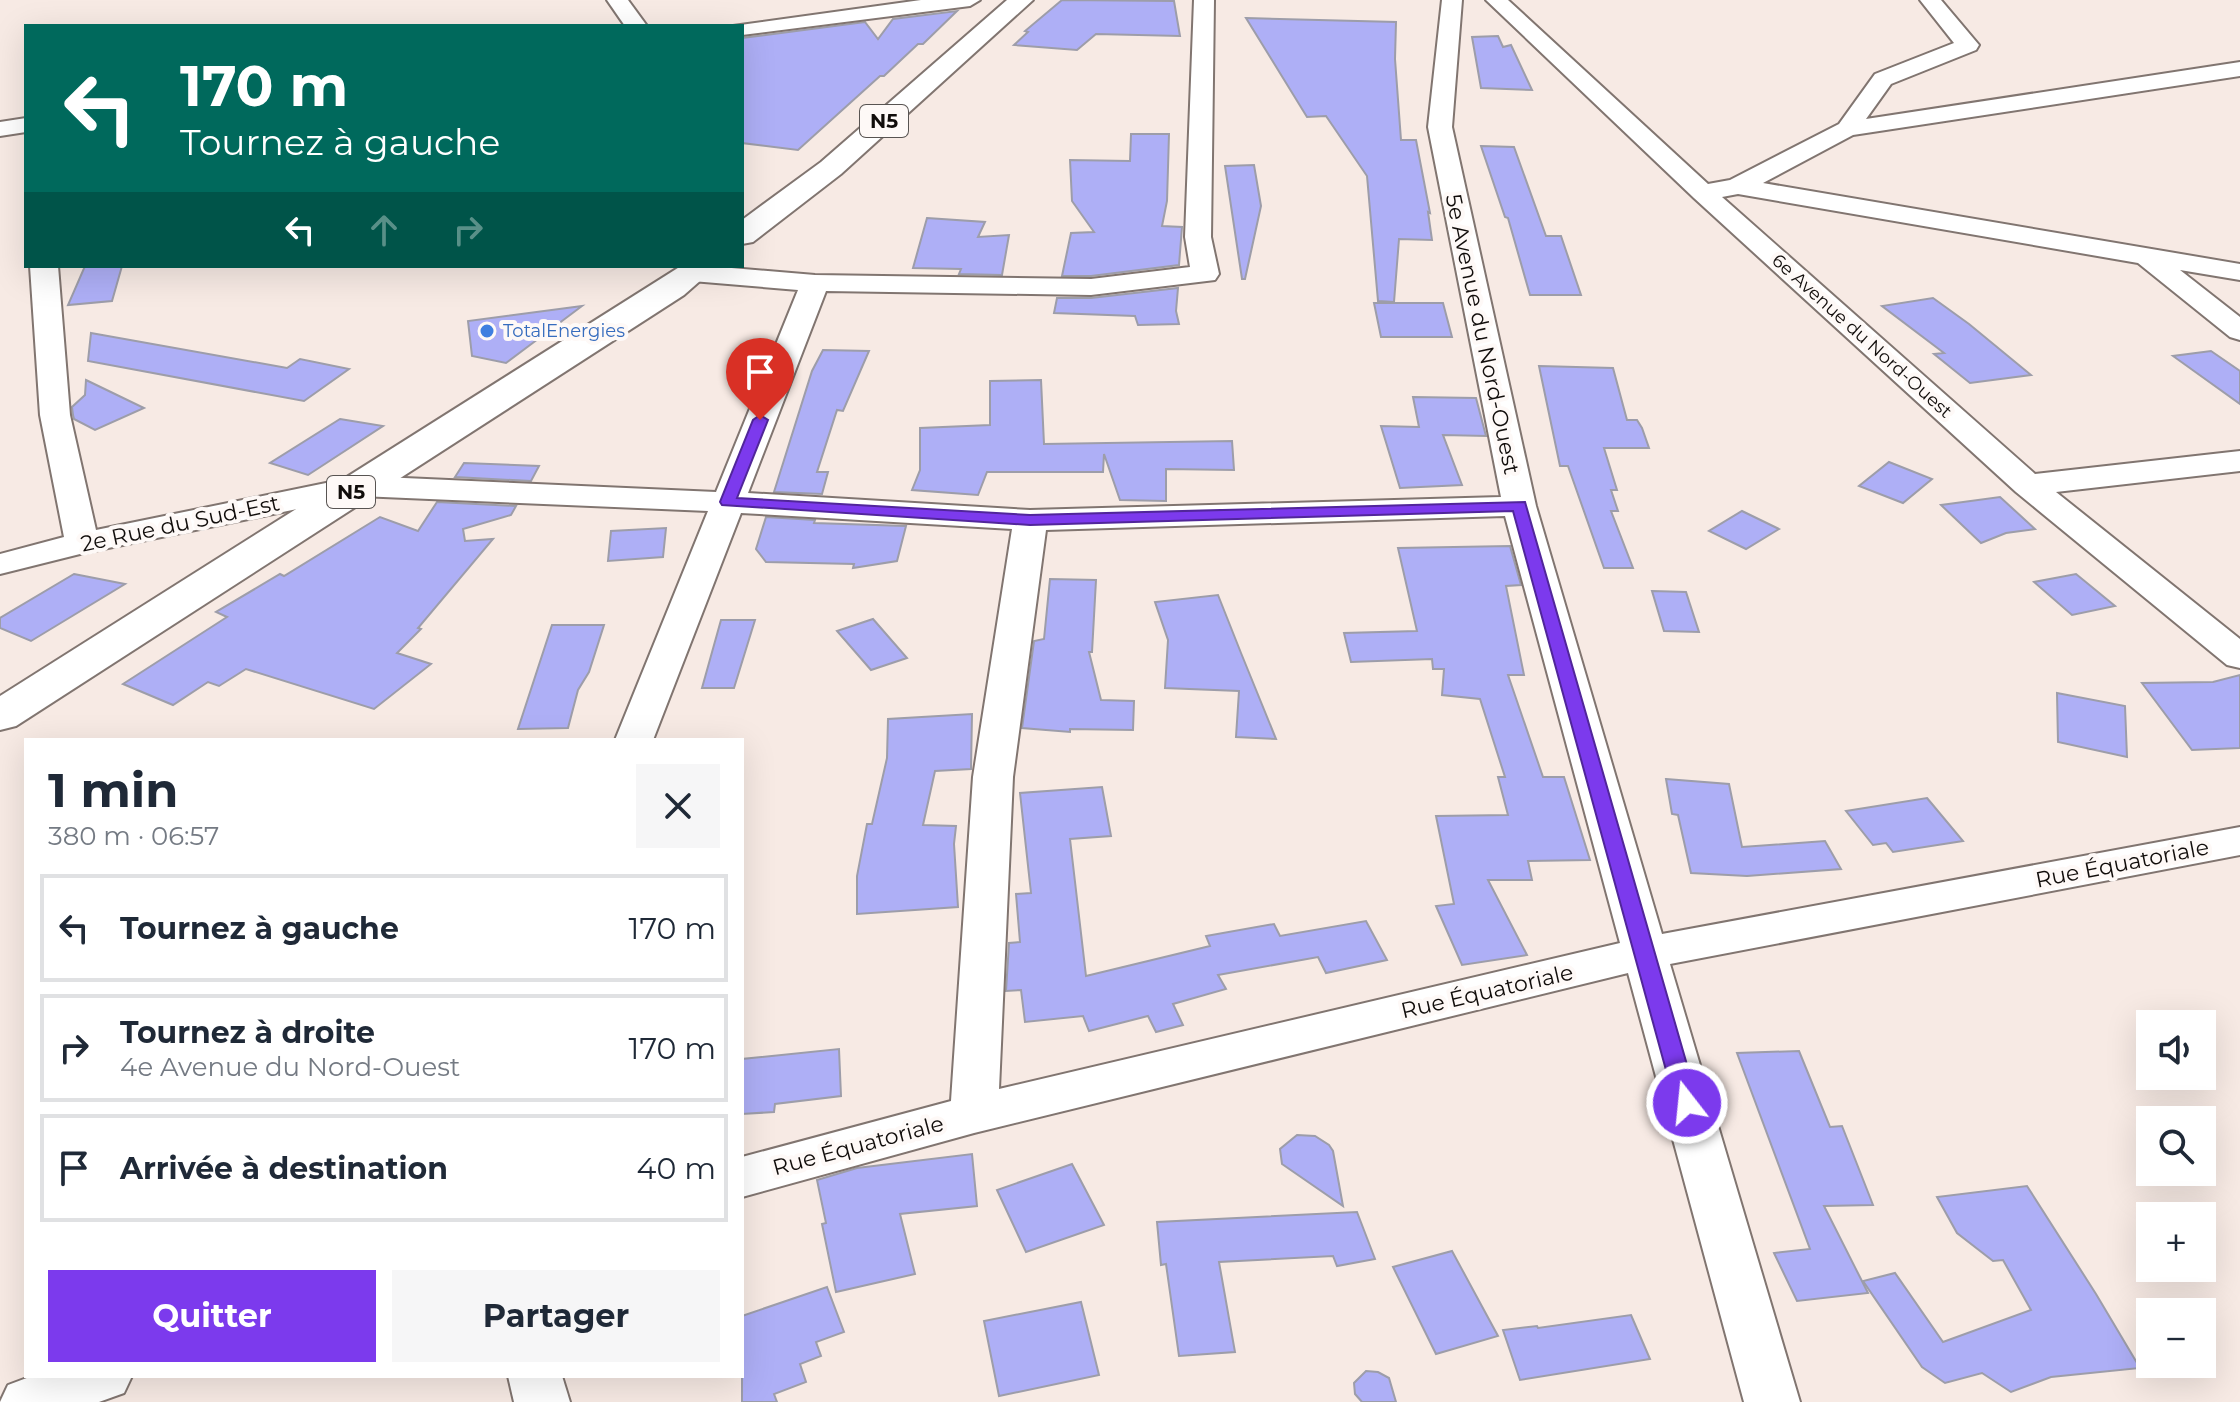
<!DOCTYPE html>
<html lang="fr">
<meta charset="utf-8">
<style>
:root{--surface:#fff;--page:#f6f6f7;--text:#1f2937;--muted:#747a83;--line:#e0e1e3;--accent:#7c3aed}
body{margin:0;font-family:Montserrat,sans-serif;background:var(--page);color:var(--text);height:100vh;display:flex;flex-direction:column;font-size:30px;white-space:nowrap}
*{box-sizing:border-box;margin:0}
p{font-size:26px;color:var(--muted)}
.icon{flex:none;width:44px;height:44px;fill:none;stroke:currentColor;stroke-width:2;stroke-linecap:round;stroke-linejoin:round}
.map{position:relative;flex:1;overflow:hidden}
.drawer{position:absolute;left:24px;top:738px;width:720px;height:640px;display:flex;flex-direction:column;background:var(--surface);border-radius:0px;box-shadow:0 8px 32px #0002}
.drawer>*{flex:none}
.banner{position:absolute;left:24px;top:24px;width:720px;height:244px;border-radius:0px;box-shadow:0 8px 32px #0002;background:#00695c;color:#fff;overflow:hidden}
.buttons{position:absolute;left:2136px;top:1010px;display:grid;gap:16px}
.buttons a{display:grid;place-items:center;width:80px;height:80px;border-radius:0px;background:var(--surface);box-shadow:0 8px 32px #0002;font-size:40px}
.pin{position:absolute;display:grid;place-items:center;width:68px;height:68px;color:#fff;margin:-82px -34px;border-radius:50% 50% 50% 0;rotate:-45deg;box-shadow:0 0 8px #0007}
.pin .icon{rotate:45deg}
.me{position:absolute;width:88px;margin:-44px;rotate:344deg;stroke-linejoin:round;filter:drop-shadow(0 0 6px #0008)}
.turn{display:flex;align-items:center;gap:28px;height:168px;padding:0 24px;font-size:36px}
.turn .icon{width:104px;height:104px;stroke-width:2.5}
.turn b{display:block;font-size:56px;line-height:68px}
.lanes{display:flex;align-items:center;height:76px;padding:0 24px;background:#0003;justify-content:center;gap:40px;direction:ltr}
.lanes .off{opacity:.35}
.round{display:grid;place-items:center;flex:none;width:84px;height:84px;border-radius:0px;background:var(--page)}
.summary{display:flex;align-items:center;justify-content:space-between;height:136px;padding:0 24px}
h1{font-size:48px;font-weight:700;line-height:60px}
.action{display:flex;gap:16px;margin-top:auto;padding:16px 24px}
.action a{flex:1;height:92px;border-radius:0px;background:var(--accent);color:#fff;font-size:32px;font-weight:700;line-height:92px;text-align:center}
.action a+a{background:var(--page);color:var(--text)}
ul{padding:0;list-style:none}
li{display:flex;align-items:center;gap:24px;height:108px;margin:0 16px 12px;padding:0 8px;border:4px solid var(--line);border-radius:0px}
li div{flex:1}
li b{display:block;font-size:30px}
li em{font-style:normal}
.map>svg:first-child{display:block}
.building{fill:#aeaff6;stroke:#9d9da9;stroke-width:2}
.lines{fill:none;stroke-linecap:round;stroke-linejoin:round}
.minor-casing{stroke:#817570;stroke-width:4}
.trunk-casing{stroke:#817570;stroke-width:4}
.minor{fill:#fff;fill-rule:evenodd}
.trunk{fill:#fff;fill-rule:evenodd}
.route{fill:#7c3aed;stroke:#51269a;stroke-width:2}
.shop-dot{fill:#3f7fe0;stroke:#fef9f7;stroke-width:3}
.labels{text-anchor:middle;stroke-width:8;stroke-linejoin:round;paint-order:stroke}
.far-shop-label{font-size:18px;fill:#366cbe;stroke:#fef9f7;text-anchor:start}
.far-street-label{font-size:18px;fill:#110d0b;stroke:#fef9f7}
.shield{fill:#fef9f7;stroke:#585452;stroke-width:2}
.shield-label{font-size:20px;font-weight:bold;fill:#110d0b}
.street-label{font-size:22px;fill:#110d0b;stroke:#fef9f7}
</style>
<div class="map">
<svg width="2240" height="1402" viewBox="0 0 2240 1402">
<rect width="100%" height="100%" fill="#f7eae4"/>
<g class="building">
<polygon points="1062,0 1174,1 1180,36 1096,34 1077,50 1014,45 1028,32 1025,31"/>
<polygon points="957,11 923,44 918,44 884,76 880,76 798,150 742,143 742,38 865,22 878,39 893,19"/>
<polygon points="1246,18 1396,22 1395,59 1401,140 1416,140 1430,213 1428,212 1432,240 1399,239 1394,302 1378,301 1367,176 1326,116 1307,117"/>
<polygon points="1498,36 1503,47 1511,45 1532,90 1481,88 1472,37"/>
<polygon points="1131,134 1169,134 1167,201 1162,226 1182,227 1179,265 1091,276 1062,276 1071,233 1094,232 1072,201 1070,160 1130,161"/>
<polygon points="1481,146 1514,147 1546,236 1561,236 1581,295 1530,295 1508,218 1505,217"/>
<polygon points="1254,165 1261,206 1245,279 1242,279 1225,166"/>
<polygon points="927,218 985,222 978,237 1009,235 1002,275 959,274 961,269 913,268"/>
<polygon points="85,266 122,266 112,301 68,305"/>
<polygon points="1178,288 1176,311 1179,324 1138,325 1135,316 1054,313 1057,298 1091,298"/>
<polygon points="1933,298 1969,324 2031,375 1970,383 1934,354 1944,353 1882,306"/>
<polygon points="1374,303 1443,303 1452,337 1381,337"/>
<polygon points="582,306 506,363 472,356 468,321"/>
<polygon points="91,333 287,368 300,359 349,369 304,401 88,361"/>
<polygon points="823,350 869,351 843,411 837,410 817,472 828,472 822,494 774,492 812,371"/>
<polygon points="2211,351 2240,371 2240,404 2173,356"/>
<polygon points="1539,366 1613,368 1627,420 1637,420 1642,428 1649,448 1604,448 1617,490 1611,490 1618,511 1611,511 1633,568 1604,568 1568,466 1560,466"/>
<polygon points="86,380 144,408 95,430 74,419 73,415 72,407 85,395"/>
<polygon points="1041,380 1044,444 1232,441 1234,470 1166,469 1166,501 1120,500 1104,454 1103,472 987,472 978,495 912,490 920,470 920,428 990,425 990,381"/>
<polygon points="1413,397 1476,398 1486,436 1443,435 1462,485 1400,488 1381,426 1419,427"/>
<polygon points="340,419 383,426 308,475 270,463"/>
<polygon points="1889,462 1932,479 1903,503 1859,486"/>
<polygon points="464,463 539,466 531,481 455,477"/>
<polygon points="2000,497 2035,529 2006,533 1981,543 1941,505"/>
<polygon points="437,502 516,506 511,515 463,529 465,541 493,539 418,628 421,629 397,653 431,664 374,709 246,669 219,686 208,682 173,705 123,684 227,617 216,612 280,574 284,576 380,517 418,531"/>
<polygon points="1742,511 1779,529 1746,549 1709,531"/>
<polygon points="766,517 815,520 814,523 906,526 897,561 853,568 854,564 766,562 756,549"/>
<polygon points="666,528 663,557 608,561 611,531"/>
<polygon points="1510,546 1521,585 1506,586 1524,675 1508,675 1543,777 1564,777 1590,860 1528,861 1532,880 1488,880 1527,955 1462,965 1436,906 1454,904 1436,816 1508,815 1498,777 1505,777 1480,699 1442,695 1444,669 1433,669 1432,659 1351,662 1344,633 1417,631 1398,548"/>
<polygon points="74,574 125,584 31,641 0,628 0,618"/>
<polygon points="2076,574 2115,606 2072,615 2034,582"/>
<polygon points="1050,579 1096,580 1092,652 1089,652 1101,700 1134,701 1133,730 1070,729 1070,732 1022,728 1034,641 1044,639"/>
<polygon points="1652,591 1686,592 1699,632 1664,631"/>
<polygon points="1218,595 1241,653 1276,739 1236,737 1239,691 1165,688 1168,640 1155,602"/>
<polygon points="873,619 907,658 871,670 837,631"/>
<polygon points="721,620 755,620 734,688 702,688"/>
<polygon points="552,625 604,625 589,672 578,690 568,728 518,729"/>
<polygon points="2240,675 2240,748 2192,750 2142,683 2213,682"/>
<polygon points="2057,693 2125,706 2127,757 2058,742"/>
<polygon points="972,714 971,769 935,771 923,825 956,826 954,844 958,907 857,914 857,876 867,824 872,824 887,758 888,719"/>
<polygon points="1666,779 1729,784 1742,847 1825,841 1841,869 1747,876 1691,873 1678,815 1672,814"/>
<polygon points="1102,787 1111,836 1070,839 1086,976 1210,946 1206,936 1274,924 1280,936 1366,921 1387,960 1326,973 1318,957 1218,975 1226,989 1173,1004 1183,1025 1156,1032 1148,1016 1089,1031 1083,1016 1025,1022 1021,990 1006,991 1009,943 1020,942 1016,894 1031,893 1020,793"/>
<polygon points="1927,798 1963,841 1893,852 1886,843 1873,845 1846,811"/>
<polygon points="839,1049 841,1096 775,1104 774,1112 742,1114 742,1059"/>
<polygon points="1799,1051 1830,1127 1842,1126 1873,1205 1824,1206 1868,1293 1797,1301 1774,1253 1810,1249 1737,1053"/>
<polygon points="1297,1135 1315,1136 1329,1145 1333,1151 1343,1206 1282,1164 1280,1149"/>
<polygon points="972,1154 977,1206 900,1214 915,1274 836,1292 822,1224 826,1223 817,1180 857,1168"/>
<polygon points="1072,1164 1104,1225 1026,1252 997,1190"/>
<polygon points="2027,1186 2096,1294 2140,1368 2051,1377 2011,1392 1982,1373 1945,1383 1922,1367 1863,1281 1895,1273 1943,1342 2031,1310 2003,1260 1993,1261 1957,1233 1937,1197"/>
<polygon points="1357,1212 1375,1259 1337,1266 1333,1256 1219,1262 1235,1352 1179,1356 1166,1264 1161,1265 1157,1222"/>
<polygon points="1452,1251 1498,1336 1436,1354 1393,1267"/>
<polygon points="827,1287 844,1332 816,1342 821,1356 800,1364 806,1382 774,1394 777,1402 742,1402 742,1316"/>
<polygon points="1081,1302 1099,1375 999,1396 984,1321"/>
<polygon points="1631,1315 1650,1359 1520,1380 1503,1330 1537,1326 1538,1328"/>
<polygon points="1366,1371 1378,1372 1389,1378 1396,1402 1362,1402 1355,1394 1354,1383"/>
</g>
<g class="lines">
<g class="minor-casing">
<g id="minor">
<polygon points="607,0 628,0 647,26 625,26"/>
<polygon points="921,0 980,0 970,6 742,35 742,26 733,26"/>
<path d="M1194 0H1214L1211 237 1219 274 1215 280 1091 295 826 291 748 493 1030 510 1501 497 1428 127 1442 0H1462L1452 127 1536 506 1662 934 2240 827V855L1670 964 1800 1402H1744L1628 973 974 1133 742 1197V1157L951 1101 973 777 1012 529 741 513 653 740H615L708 511 360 496 84 553 0 574V554L64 537 40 415 30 266H58L70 415 96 530 360 476 716 492 798 290 692 281 682 279 678 273 682 267 708 266 815 275 1091 279 1190 267 1185 237ZM1505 516 1620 943 999 1089 1013 777 1046 530Z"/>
<polygon points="1486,0 1508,0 1708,184 1730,180 1839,124 1875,74 1954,43 1920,0 1941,0 1979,45 1976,50 1891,84 1866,119 2240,62 2240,76 1853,135 1763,183 2240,264 2240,280 2180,270 2240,317 2240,340 2230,337 2138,263 1738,194 1722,197 2035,474 2240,451 2240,471 2056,492 2240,639 2240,668 2227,665 2016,492 1694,198"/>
<polygon points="26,118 26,132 0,136 0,122"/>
<polygon points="32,1376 132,1376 124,1393 99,1402 0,1402 8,1385"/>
<polygon points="508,1376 562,1376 570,1402 514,1402"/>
</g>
</g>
<g class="trunk-casing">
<g id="trunk">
<polygon points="1007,0 1033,0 841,174 753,242 742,244 742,220 821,162"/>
<polygon points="681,266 717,266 684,295 16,726 0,730 0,696"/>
</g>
</g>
<use href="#minor" class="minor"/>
<use href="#trunk" class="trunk"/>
</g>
<polygon class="route" points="760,415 768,420 737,498 1030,515 1525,502 1698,1103 1695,1109 1687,1112 1678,1109 1675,1103 1513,511 1030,525 722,505 720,502 753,420"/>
<circle class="shop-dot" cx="487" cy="331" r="8"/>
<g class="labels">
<g class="far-shop-label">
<text x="503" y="337">TotalEnergies</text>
</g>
<g class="far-street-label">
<text transform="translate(1862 336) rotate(42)" y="6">6e Avenue du Nord-Ouest</text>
</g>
<g class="shield">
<rect x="860" y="105" width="48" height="32" rx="6"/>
<rect x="327" y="476" width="48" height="32" rx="6"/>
</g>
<g class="shield-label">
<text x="884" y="128">N5</text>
<text x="351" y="499">N5</text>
</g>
<g class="street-label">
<text transform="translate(1483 334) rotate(78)" y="8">5e Avenue du Nord-Ouest</text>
<text transform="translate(180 523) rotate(-12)" y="8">2e Rue du Sud-Est</text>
<text transform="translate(2122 863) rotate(-11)" y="8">Rue Équatoriale</text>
<text transform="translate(1487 991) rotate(-13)" y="8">Rue Équatoriale</text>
<text transform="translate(858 1145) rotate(-15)" y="8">Rue Équatoriale</text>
</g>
</g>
</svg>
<div class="buttons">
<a><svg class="icon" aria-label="sound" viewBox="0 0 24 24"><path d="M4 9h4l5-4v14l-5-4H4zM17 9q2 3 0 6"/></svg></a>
<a><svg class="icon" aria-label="search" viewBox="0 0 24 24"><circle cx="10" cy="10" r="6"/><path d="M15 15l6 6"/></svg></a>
<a>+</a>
<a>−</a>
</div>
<div class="pin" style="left:760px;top:420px;background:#d93025"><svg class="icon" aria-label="arrive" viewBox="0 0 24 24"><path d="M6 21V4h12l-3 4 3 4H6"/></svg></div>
<svg class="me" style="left:1687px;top:1103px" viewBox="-20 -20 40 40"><circle r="17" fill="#7c3aed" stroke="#fff" stroke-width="3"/><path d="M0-11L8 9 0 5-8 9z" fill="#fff"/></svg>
<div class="banner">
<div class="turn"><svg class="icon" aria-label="left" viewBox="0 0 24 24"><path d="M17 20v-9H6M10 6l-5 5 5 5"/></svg><div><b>170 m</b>Tournez à gauche</div></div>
<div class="lanes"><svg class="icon" aria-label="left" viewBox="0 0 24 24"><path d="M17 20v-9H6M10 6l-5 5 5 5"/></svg><svg class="icon off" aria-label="ahead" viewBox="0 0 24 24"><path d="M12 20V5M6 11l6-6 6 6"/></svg><svg class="icon off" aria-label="right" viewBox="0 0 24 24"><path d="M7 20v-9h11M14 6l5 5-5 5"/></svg></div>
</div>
<section class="drawer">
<div class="summary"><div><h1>1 min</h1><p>380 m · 06:57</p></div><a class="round"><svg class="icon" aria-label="close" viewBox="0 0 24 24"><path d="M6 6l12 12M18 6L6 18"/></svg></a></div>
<ul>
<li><svg class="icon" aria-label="left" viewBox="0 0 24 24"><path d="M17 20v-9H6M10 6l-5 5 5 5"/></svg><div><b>Tournez à gauche</b></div><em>170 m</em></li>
<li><svg class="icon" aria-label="right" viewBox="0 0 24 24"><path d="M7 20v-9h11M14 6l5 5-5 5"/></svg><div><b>Tournez à droite</b><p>4e Avenue du Nord-Ouest</p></div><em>170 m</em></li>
<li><svg class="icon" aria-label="arrive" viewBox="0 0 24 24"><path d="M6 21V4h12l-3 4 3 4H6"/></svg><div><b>Arrivée à destination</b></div><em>40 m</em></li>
</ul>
<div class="action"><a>Quitter</a><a>Partager</a></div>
</section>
</div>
